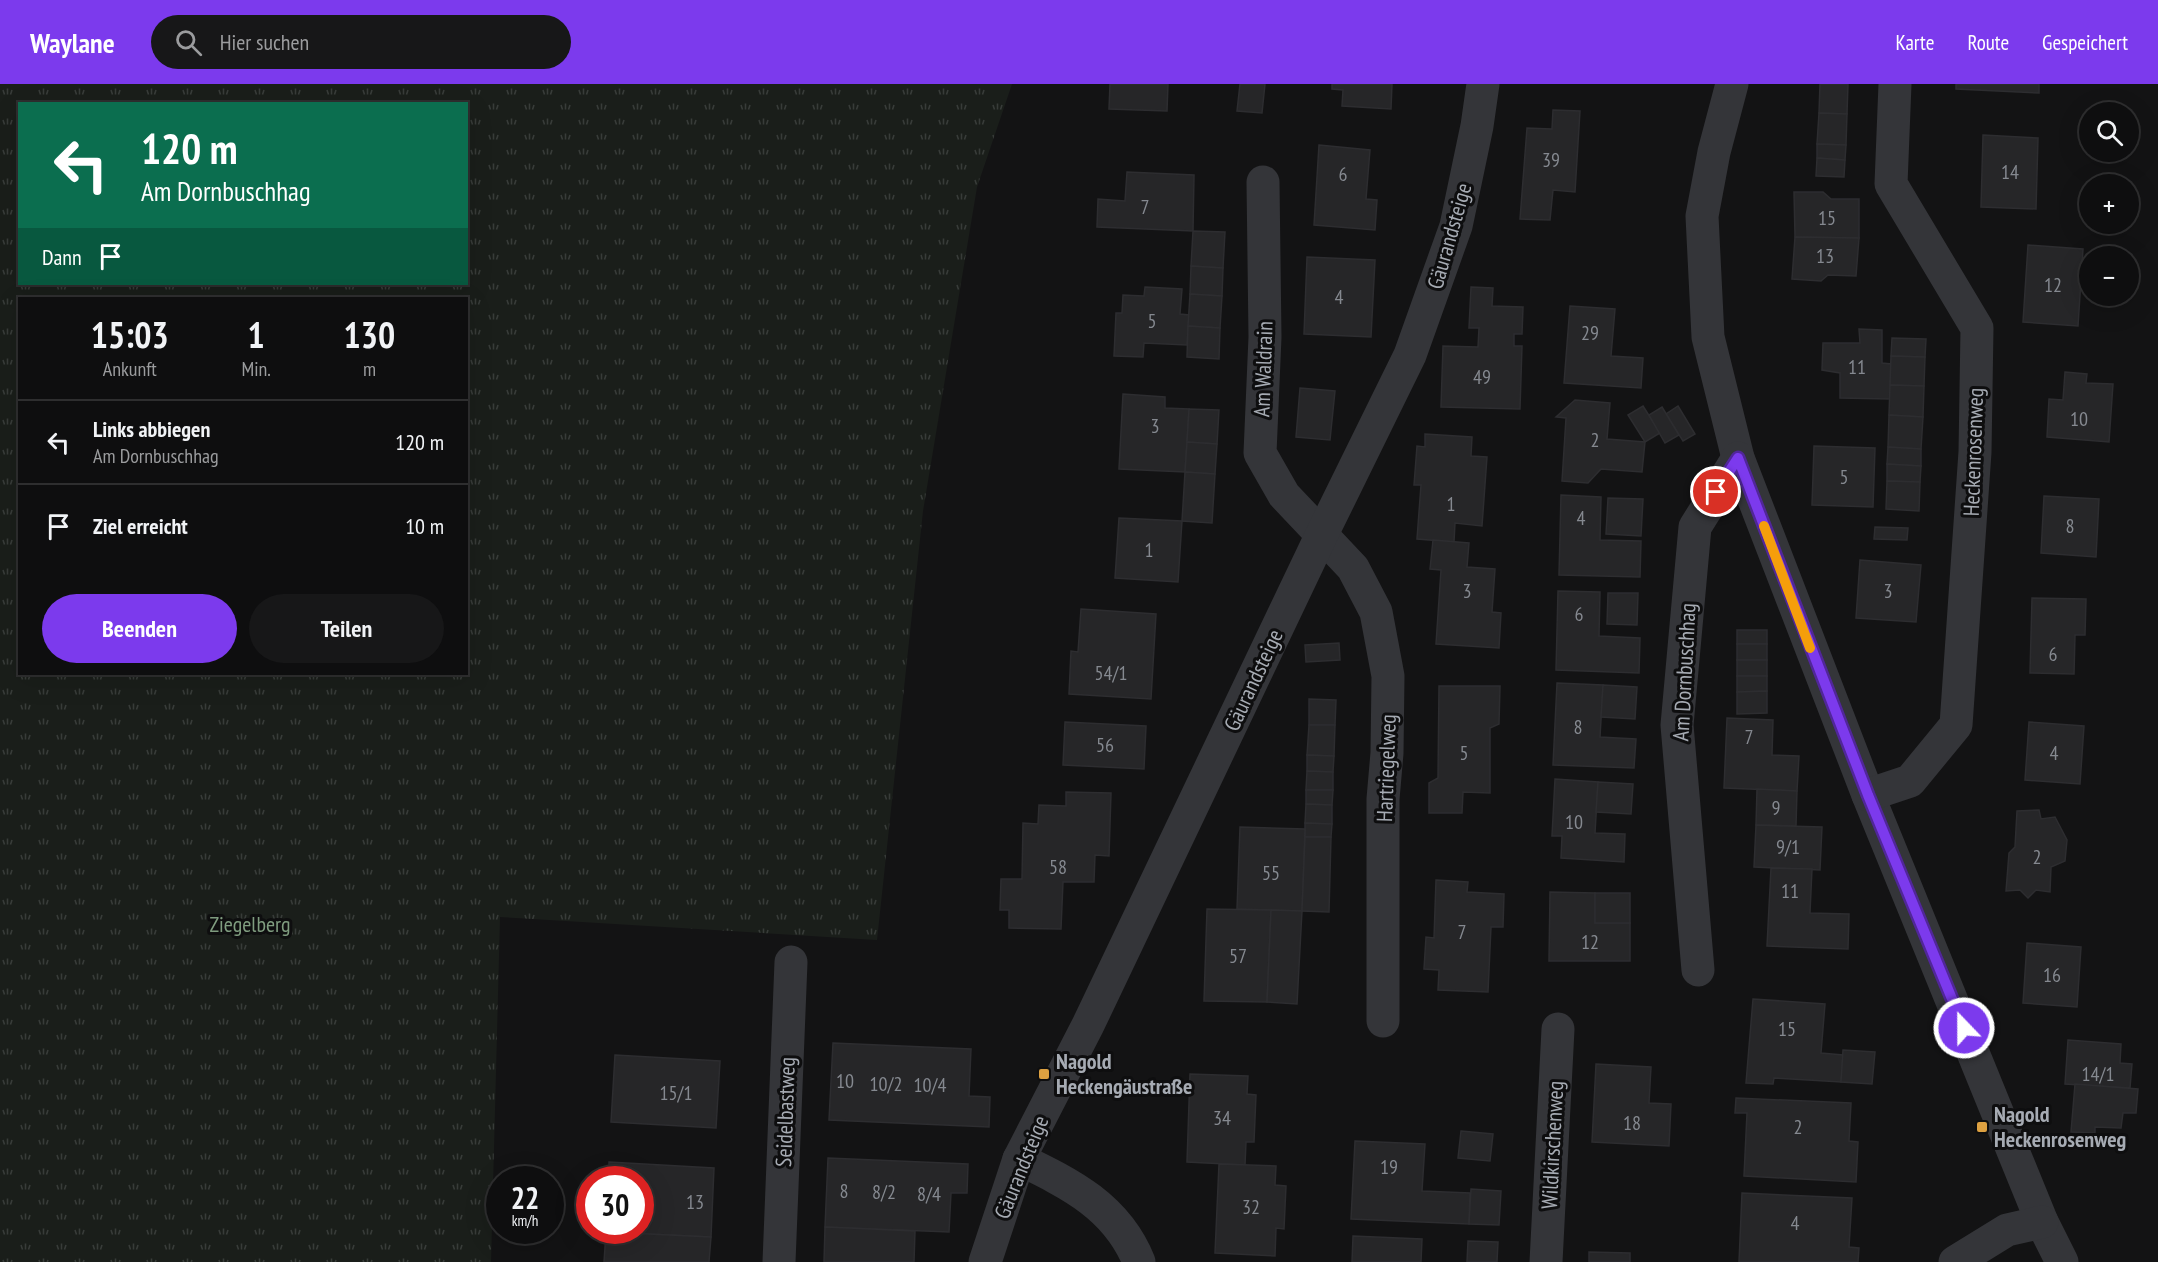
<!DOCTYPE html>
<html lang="de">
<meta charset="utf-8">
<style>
:root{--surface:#0e0e0f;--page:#171718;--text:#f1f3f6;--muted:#9b9c9e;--line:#2e2e2f;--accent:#7c3aed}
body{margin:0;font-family:"PT Sans Narrow",sans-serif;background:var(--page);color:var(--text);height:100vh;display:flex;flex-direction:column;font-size:22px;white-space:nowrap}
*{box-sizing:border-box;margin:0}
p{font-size:20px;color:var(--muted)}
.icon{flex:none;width:33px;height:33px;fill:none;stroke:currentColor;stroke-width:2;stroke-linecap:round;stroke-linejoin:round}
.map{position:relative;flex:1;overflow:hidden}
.panel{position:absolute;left:18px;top:213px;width:450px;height:378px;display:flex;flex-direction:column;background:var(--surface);border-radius:0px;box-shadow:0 6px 24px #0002,0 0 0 2px var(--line)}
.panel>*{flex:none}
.banner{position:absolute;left:18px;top:18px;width:450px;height:183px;border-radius:0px;box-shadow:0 6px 24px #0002,0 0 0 2px var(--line);background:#0b6e4f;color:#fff;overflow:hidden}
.fabs{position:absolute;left:2079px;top:18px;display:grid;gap:12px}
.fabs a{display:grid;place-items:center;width:60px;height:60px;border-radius:50%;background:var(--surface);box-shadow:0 6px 24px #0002,0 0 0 2px var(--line);font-size:30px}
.speed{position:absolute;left:486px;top:1082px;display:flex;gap:12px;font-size:30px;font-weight:700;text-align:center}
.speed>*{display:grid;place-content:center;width:78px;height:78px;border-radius:50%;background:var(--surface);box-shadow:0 6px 24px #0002,0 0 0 2px var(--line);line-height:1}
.speed small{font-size:15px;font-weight:400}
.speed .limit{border:9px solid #d22;background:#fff;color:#111}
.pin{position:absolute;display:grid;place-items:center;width:51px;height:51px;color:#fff;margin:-26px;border:3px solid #fff;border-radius:50%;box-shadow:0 2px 6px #0007}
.me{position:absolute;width:66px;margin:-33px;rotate:338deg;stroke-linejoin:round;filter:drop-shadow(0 0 4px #0008)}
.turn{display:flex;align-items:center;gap:21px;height:126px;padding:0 24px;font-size:27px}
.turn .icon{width:78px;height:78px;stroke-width:2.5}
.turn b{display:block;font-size:42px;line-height:51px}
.then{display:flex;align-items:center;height:57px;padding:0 24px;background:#0003;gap:12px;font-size:22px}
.eta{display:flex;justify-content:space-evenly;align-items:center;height:102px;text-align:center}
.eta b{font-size:36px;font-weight:800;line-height:42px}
.cta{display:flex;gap:12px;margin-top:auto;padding:12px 24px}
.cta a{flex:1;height:69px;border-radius:36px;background:var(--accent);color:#fff;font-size:24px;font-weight:800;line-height:69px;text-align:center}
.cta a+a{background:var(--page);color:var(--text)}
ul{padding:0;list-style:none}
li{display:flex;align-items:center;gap:18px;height:84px;padding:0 24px;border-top:2px solid var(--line)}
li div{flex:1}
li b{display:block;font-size:22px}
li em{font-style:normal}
header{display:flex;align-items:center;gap:36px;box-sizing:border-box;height:84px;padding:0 30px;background:var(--accent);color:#fff}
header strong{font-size:28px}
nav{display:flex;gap:33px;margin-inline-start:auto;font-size:21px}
.search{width:420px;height:54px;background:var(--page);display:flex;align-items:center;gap:15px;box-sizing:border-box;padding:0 21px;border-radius:33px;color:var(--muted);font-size:22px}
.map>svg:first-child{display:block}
.park{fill:url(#park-tufts);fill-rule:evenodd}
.building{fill:#262628;stroke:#2d2d30;stroke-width:1.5}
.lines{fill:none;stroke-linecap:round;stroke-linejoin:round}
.minor{stroke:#343539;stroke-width:33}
.route-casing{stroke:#51269a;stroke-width:15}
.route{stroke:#7c3aed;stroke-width:10}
.slow{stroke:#f59e0b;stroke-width:10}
.poi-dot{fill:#dda141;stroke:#0e0e0f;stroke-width:2}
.labels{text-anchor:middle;stroke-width:6;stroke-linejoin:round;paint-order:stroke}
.number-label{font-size:20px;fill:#858990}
.street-label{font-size:22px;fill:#a6abb3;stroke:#0e0e0f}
.park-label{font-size:22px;fill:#7f9c7f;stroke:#0e0e0f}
.poi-label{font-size:22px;font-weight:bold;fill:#a6abb3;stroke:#0e0e0f;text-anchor:start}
</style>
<header>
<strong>Waylane</strong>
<div class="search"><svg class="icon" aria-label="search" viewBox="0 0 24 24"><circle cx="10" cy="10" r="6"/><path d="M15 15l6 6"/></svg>Hier suchen</div>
<nav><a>Karte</a><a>Route</a><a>Gespeichert</a></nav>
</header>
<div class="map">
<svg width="2158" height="1178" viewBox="0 0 2158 1178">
<defs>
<pattern id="park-tufts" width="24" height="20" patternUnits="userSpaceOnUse" patternTransform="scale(1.5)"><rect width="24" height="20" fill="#1a1e1a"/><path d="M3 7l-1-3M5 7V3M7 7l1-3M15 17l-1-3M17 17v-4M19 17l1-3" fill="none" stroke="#383c39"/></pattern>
</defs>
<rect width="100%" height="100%" fill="#131314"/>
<path class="park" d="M0 0H1012L977 103 923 427 877 856 500 833 491 1178H0ZM20 20H466V200H20ZM20 214H466V590H20Z"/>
<g class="building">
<polygon points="1110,0 1168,0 1167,27 1109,25"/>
<polygon points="1240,0 1265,0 1262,29 1237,27"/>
<polygon points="1332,0 1392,0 1391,25 1342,22 1343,6 1332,5"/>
<polygon points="1820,0 1848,0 1847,30 1819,29"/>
<polygon points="1956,0 2039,0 2039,9 1956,5"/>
<polygon points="1553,26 1580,27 1575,108 1553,106 1550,136 1520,135 1527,44 1552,45"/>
<polygon points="1819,29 1847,30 1846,61 1817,60"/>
<polygon points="1983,51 2038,54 2036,125 1981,123"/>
<polygon points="1817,60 1846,61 1845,76 1817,74"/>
<polygon points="1319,61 1370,66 1366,115 1377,116 1375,146 1314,141"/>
<polygon points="1817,74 1845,76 1844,93 1816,92"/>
<polygon points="1127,88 1194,91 1193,147 1097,143 1098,115 1125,117"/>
<polygon points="1794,108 1823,108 1831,115 1859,115 1859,154 1795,153"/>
<polygon points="1193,147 1225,148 1223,184 1191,182"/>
<polygon points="1795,153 1859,154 1856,192 1828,191 1821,197 1792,195"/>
<polygon points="2028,161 2083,165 2078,242 2023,238"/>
<polygon points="1307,173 1375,176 1371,253 1304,250"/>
<polygon points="1191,182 1223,184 1222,212 1190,210"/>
<polygon points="1145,203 1182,205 1180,230 1189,231 1187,261 1144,259 1143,273 1114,272 1116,229 1122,229 1123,211 1144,212"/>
<polygon points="1471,203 1493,204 1492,222 1523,223 1522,250 1514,250 1514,262 1522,262 1520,325 1441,323 1443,262 1478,263 1479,244 1469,244"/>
<polygon points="1190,210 1222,212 1220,244 1188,242"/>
<polygon points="1570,222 1615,225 1611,272 1643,274 1641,304 1564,299"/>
<polygon points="1188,242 1220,244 1219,275 1187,273"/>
<polygon points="1859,245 1882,246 1882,279 1891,280 1890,315 1840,314 1840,289 1822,286 1823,259 1860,259"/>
<polygon points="1892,254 1926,255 1925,273 1891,272"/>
<polygon points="1891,272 1925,273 1924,302 1890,301"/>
<polygon points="2065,288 2087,290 2086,299 2113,300 2109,358 2047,353 2049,315 2063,316"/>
<polygon points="1890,301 1924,302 1923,333 1889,331"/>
<polygon points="1300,304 1335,307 1330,356 1296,353"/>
<polygon points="1123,310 1165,313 1165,324 1189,325 1185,388 1119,385"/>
<polygon points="1575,316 1610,319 1607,355 1645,358 1642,388 1601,385 1588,399 1562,397 1566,334 1556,333"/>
<polygon points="1643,322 1660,349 1645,358 1628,331"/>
<polygon points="1678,322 1695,350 1683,357 1666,330"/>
<polygon points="1662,323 1679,351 1665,359 1649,331"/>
<polygon points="1189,325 1219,326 1217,360 1187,358"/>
<polygon points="1889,331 1923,333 1921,365 1888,363"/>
<polygon points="1425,350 1472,353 1471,372 1487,373 1482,442 1455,439 1454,458 1417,455 1421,401 1414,401 1417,362 1425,363"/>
<polygon points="1187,358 1217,360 1215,390 1185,388"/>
<polygon points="1814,362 1875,364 1873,423 1812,421"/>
<polygon points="1888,363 1921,365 1921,382 1887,380"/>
<polygon points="1887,380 1921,382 1920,398 1887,397"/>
<polygon points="1185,388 1215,390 1212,439 1182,437"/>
<polygon points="1887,397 1920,398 1919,427 1886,425"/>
<polygon points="1561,411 1601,413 1600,456 1641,457 1640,493 1559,491"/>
<polygon points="2044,412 2099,415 2096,473 2041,469"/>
<polygon points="1608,414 1643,415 1641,452 1606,450"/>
<polygon points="1119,434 1182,437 1178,498 1115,494"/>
<polygon points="1875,443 1908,444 1907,456 1874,455"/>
<polygon points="1433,456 1469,459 1467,483 1495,485 1492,528 1501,529 1499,564 1436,560 1441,486 1430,485"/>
<polygon points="1860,476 1921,481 1916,538 1856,534"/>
<polygon points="1558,507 1600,508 1599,552 1640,554 1639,589 1556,586"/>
<polygon points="1608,509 1638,509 1637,541 1607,540"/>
<polygon points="2032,514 2086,515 2085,551 2075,551 2074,590 2030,589"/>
<polygon points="1081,525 1156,530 1151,615 1069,610 1071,567 1078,568"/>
<rect x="1737" y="546" width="30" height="14"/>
<polygon points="1339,559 1340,576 1306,578 1305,561"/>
<rect x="1737" y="560" width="30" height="16"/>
<rect x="1737" y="576" width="30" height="16"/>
<polygon points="1737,592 1767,592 1767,607 1737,608"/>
<polygon points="1557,599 1603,601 1600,653 1636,655 1634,684 1553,681"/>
<polygon points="1603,601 1637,603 1635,635 1601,633"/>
<polygon points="1439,602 1500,602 1499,640 1490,644 1490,709 1463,708 1462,729 1429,729 1429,699 1438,694"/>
<polygon points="1767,607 1767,629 1737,630 1737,608"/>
<polygon points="1309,615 1336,616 1335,641 1309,641"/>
<polygon points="1727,634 1773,636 1772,671 1799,672 1797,707 1724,704"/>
<polygon points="1065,638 1146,642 1144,685 1063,681"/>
<polygon points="2029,638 2084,642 2080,700 2025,696"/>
<polygon points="1309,641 1335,641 1334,672 1307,671"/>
<polygon points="1307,671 1334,672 1333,688 1307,687"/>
<polygon points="1307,687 1333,688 1333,706 1306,706"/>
<polygon points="1555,695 1598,698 1595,749 1625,750 1624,778 1561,774 1562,752 1552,752"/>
<polygon points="1598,698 1633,700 1631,730 1596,728"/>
<polygon points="1757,705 1797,707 1796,742 1756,741"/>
<polygon points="1306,706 1333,706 1332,721 1306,720"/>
<polygon points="1066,708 1111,709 1109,772 1095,771 1094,798 1063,798 1061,845 1009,844 1009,826 1000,826 1001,795 1022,795 1023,739 1038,740 1039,721 1066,722"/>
<polygon points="1306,720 1332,721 1332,740 1305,739"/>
<polygon points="2039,726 2041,735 2055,733 2067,756 2065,777 2051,783 2050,808 2036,806 2028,814 2020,806 2006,807 2009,769 2015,763 2017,727"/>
<polygon points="1305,739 1332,740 1331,753 1305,753"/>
<polygon points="1756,741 1822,743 1820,786 1754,783"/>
<polygon points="1240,743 1305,745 1302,827 1237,825"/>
<polygon points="1305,753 1331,753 1329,828 1302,827"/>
<polygon points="1771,784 1812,785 1810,829 1849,830 1848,865 1767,862"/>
<polygon points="1436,796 1468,798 1467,808 1504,810 1503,843 1491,843 1488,908 1438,906 1439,886 1424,885 1426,853 1434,854"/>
<polygon points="1550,808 1595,809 1595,839 1630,839 1630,877 1549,877"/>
<rect x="1595" y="809" width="35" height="30"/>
<polygon points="1207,825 1271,826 1267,918 1204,917"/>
<polygon points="1271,826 1302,827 1297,920 1267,918"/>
<polygon points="2027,859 2081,863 2077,923 2023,919"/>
<polygon points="1753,915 1825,920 1821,969 1843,971 1841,998 1774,994 1773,1000 1746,999"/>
<polygon points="2068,956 2121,960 2120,979 2132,980 2130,1004 2065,1000"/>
<polygon points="833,959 971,965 969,1012 990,1013 989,1043 829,1036"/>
<polygon points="1843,966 1875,968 1872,1000 1841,998"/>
<polygon points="615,971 720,977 716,1044 611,1038"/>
<polygon points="1596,980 1651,983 1649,1019 1671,1020 1669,1062 1592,1058"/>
<polygon points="1190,990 1248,992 1247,1010 1256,1011 1254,1058 1246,1058 1245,1081 1187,1078"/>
<polygon points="2075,1000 2138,1005 2136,1029 2123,1029 2121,1044 2095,1043 2095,1049 2071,1048"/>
<polygon points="1736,1014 1851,1019 1849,1057 1858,1058 1856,1098 1744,1092 1747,1029 1735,1029"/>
<polygon points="1461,1047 1493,1050 1490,1077 1458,1074"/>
<polygon points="1355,1057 1425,1060 1422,1107 1470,1109 1469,1140 1351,1135"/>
<polygon points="828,1074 968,1080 967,1109 951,1109 949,1148 825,1143"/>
<polygon points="609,1078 714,1084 711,1153 606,1148 640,1146 640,1095 609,1095"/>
<polygon points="1219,1080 1276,1082 1275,1101 1286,1102 1284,1145 1276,1144 1275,1172 1215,1169"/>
<polygon points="1471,1105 1501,1107 1499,1141 1469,1140"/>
<polygon points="1742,1109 1852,1114 1849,1163 1859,1164 1858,1178 1739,1178"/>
<polygon points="825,1143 915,1147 914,1178 824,1178"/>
<polygon points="606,1148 711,1153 709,1178 604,1178"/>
<polygon points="1353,1152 1422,1155 1421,1178 1352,1178"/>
<polygon points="1468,1157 1498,1158 1497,1178 1467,1178"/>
<polygon points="1589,1168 1630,1169 1630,1178 1589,1178"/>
</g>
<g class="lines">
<g class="minor">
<polyline points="1732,0 1714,68 1702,132 1708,253 1738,374 1868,711 2042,1138 2062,1178"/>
<polyline points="1263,98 1265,253 1260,369 1284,411 1353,484 1376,528 1388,592 1387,669 1383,715 1383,937"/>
<polyline points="1868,711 1910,697 1956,641 1975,368 1977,244 1891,100 1895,0"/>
<polyline points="1698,886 1677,641 1695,443 1738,374"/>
<path d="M1019 1075C1071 1100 1117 1123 1139 1178"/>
<polyline points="779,1178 791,878"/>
<polyline points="985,1178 1019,1075 1088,941 1322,450 1410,271 1456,142 1477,42 1483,0"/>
<polyline points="1546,1178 1558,945"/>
<polyline points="1955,1178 2007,1146 2042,1138"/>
</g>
</g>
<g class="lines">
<g class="route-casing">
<polyline id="route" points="1716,408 1738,374 1868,711 1964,944"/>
</g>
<use href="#route" class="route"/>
<polyline class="slow" points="1764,442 1810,564"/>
</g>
<g class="poi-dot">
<rect x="1038" y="984" width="12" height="12" rx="3"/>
<rect x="1976" y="1037" width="12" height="12" rx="3"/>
</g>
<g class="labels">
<g class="number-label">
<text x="1551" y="83">39</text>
<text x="2010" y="95">14</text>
<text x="1343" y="97">6</text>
<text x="1145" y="130">7</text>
<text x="1827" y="141">15</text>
<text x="1825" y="179">13</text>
<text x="2053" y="208">12</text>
<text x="1339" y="220">4</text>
<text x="1152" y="244">5</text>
<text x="1590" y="256">29</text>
<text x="1857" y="290">11</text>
<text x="1482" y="300">49</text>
<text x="2079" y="342">10</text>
<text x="1155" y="349">3</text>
<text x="1595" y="363">2</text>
<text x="1844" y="400">5</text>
<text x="1451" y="427">1</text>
<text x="1581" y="441">4</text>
<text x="2070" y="449">8</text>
<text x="1149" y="473">1</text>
<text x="1467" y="514">3</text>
<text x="1888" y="514">3</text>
<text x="1579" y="537">6</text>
<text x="2053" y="577">6</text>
<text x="1111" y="596">54/1</text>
<text x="1578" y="650">8</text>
<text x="1749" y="660">7</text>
<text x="1105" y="668">56</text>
<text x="1464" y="676">5</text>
<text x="2054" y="676">4</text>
<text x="1776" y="731">9</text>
<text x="1574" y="745">10</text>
<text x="1788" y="770">9/1</text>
<text x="2037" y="780">2</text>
<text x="1058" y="790">58</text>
<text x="1271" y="796">55</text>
<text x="1790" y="814">11</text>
<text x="1462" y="855">7</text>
<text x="1590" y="865">12</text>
<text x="1238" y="879">57</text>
<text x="2052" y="898">16</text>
<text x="1787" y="952">15</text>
<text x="2098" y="997">14/1</text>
<text x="845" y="1004">10</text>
<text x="886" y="1007">10/2</text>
<text x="930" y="1008">10/4</text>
<text x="676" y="1016">15/1</text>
<text x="1222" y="1041">34</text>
<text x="1632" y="1046">18</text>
<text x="1798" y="1050">2</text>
<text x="1389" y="1090">19</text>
<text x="844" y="1114">8</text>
<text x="884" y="1115">8/2</text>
<text x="929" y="1117">8/4</text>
<text x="695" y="1125">13</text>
<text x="1251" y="1130">32</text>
<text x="1795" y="1146">4</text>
</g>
<g class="street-label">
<text transform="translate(1449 152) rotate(-74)" y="8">Gäurandsteige</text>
<text transform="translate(1263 285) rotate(-88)" y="8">Am Waldrain</text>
<text transform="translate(1973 368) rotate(-88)" y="8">Heckenrosenweg</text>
<text transform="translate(1684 588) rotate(-87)" y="8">Am Dornbuschhag</text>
<text transform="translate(1253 596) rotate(-65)" y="8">Gäurandsteige</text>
<text transform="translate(1386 684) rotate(-88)" y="8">Hartriegelweg</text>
<text transform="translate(785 1028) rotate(-88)" y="8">Seidelbastweg</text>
<text transform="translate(1552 1061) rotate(-87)" y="8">Wildkirschenweg</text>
<text transform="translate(1021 1083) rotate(-68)" y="8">Gäurandsteige</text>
</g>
<g class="park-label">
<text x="250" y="848">Ziegelberg</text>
</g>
<g class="poi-label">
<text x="1056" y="985">Nagold<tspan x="1056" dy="25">Heckengäustraße</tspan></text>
<text x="1994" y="1038">Nagold<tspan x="1994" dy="25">Heckenrosenweg</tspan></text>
</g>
</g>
</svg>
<div class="fabs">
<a><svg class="icon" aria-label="search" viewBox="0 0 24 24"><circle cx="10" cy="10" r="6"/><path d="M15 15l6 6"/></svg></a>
<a>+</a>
<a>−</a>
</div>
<div class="speed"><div>22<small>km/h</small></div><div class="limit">30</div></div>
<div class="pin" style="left:1716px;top:408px;background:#d93025"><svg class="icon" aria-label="arrive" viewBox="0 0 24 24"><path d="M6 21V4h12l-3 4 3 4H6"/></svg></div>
<svg class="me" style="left:1964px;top:944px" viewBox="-20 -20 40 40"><circle r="17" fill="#7c3aed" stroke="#fff" stroke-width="3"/><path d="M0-11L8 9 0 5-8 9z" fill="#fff"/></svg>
<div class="banner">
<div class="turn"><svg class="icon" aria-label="left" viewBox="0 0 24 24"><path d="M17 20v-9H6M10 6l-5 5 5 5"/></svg><div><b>120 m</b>Am Dornbuschhag</div></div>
<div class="then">Dann<svg class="icon" aria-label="arrive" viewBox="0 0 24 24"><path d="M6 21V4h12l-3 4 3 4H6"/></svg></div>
</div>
<section class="panel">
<div class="eta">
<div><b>15:03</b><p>Ankunft</p></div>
<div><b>1</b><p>Min.</p></div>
<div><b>130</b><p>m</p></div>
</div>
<ul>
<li><svg class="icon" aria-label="left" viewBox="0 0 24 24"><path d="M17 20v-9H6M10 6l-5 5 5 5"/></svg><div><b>Links abbiegen</b><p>Am Dornbuschhag</p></div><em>120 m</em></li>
<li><svg class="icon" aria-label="arrive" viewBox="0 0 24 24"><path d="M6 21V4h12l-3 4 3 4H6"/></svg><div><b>Ziel erreicht</b></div><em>10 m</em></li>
</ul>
<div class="cta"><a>Beenden</a><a>Teilen</a></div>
</section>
</div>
